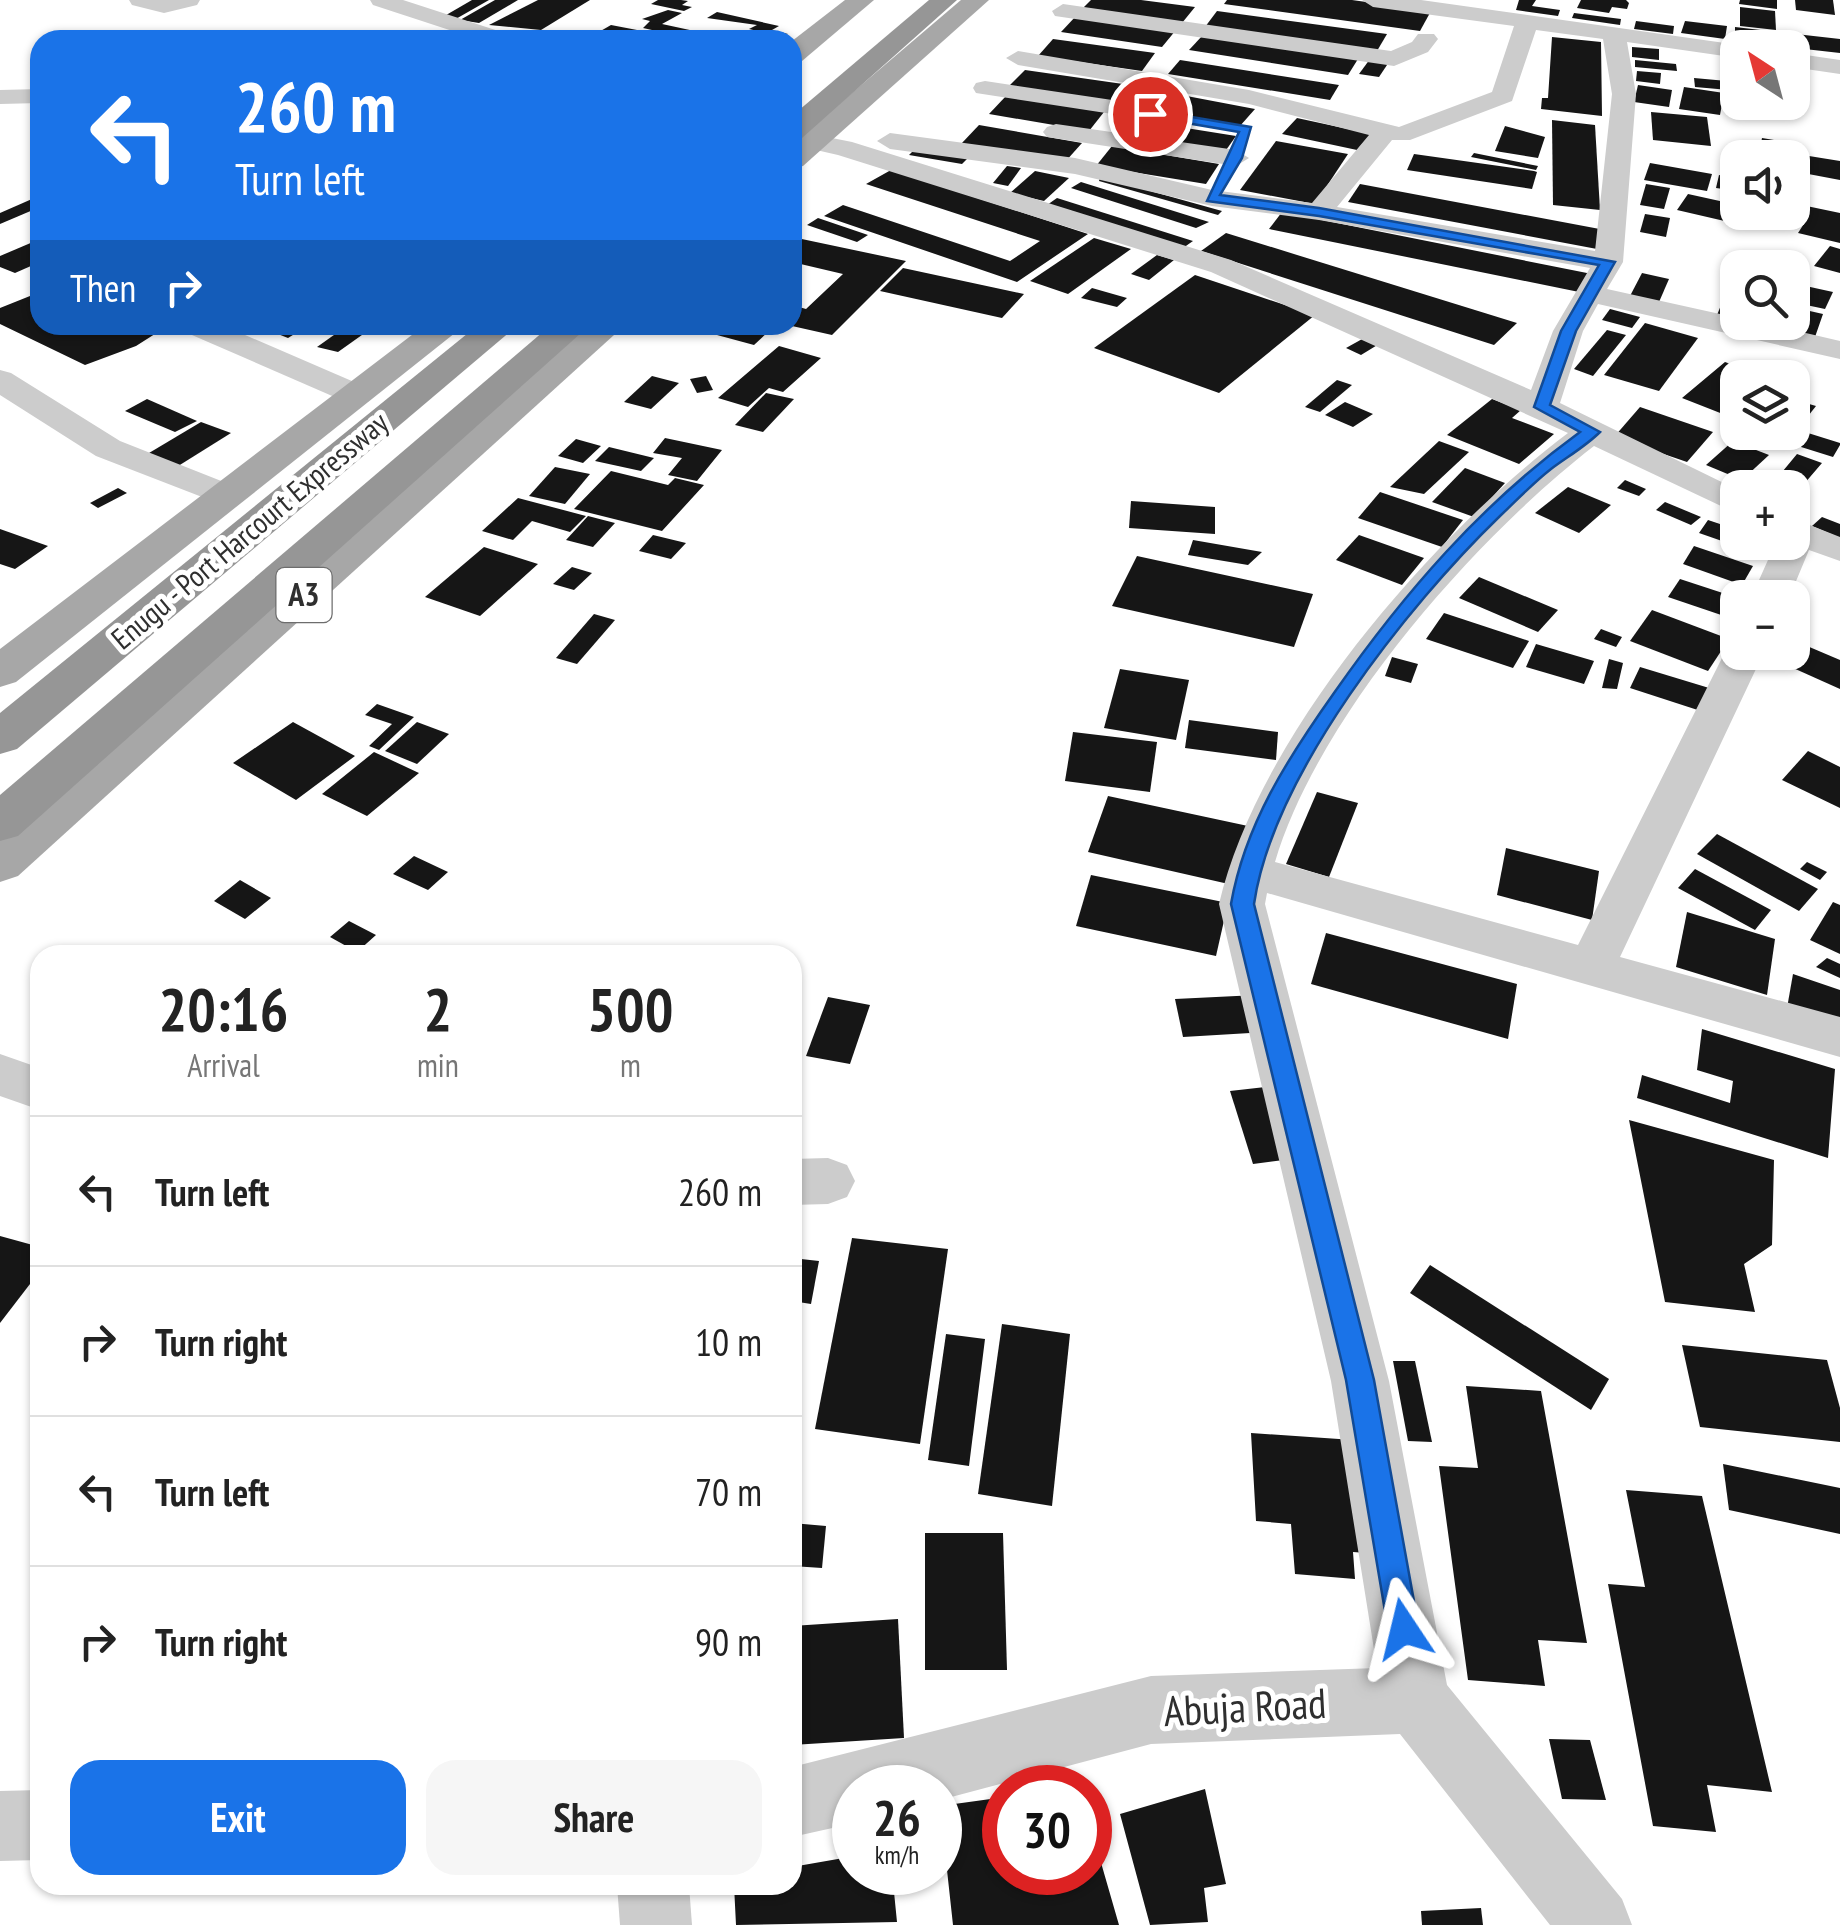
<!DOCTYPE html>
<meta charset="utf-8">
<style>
:root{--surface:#fff;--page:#f6f6f6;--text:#222;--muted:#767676;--line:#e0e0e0;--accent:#1a73e8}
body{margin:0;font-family:"PT Sans Narrow",sans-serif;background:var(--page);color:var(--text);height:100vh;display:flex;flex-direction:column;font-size:38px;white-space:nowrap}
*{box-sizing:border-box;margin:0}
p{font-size:32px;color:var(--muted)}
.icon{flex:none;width:55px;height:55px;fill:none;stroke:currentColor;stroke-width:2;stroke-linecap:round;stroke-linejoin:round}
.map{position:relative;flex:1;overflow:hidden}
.side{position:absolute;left:30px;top:945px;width:772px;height:950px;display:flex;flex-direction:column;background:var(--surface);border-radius:30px;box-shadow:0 2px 8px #0004}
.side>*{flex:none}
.top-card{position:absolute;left:30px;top:30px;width:772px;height:305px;border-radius:30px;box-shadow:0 2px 8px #0004;background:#1a73e8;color:#fff;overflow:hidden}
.needle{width:65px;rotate:324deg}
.fabs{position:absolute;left:1720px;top:30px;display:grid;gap:20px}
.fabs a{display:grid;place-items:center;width:90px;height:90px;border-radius:20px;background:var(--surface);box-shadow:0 2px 8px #0004;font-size:50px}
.speed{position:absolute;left:832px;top:1765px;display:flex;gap:20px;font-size:50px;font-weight:700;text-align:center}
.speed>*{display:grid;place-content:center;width:130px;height:130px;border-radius:50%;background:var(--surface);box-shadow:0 2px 8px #0004;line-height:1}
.speed small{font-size:25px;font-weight:400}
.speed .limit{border:15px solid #d22;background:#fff;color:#111}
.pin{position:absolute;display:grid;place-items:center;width:85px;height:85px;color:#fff;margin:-42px;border:5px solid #fff;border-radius:50%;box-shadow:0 2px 10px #0007}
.me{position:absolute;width:110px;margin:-55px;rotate:350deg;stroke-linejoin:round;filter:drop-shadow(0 0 8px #0008)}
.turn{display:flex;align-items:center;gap:35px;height:210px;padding:0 40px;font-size:45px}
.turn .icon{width:130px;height:130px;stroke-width:2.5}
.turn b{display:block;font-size:70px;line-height:85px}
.then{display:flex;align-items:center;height:95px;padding:0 40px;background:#0003;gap:20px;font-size:38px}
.eta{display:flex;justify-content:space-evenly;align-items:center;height:170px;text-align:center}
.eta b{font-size:60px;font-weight:700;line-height:70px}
.primary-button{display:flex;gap:20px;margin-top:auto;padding:20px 40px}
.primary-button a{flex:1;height:115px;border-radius:30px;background:var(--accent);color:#fff;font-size:40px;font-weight:700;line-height:115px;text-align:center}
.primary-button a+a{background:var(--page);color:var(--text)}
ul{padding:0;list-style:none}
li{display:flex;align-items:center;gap:30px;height:150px;padding:0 40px;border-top:2px solid var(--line)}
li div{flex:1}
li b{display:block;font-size:38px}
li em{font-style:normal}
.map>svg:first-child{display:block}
.building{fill:#161616}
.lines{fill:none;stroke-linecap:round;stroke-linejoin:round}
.minor{fill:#ccc;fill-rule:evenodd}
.major{fill:#a7a7a7;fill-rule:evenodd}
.highway{fill:#969696;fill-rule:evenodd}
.route{fill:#1a73e8;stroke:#114b97;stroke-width:2.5}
.labels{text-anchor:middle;stroke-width:10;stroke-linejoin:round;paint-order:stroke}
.far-street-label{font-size:30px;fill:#2f2f2f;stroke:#fff}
.shield{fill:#fff;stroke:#6d6d6d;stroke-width:2.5}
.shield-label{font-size:32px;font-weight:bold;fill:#2f2f2f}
.near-street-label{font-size:42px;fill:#2f2f2f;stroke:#fff}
</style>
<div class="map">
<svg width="1840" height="1925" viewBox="0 0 1840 1925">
<rect width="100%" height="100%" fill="#fff"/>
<g class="building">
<polygon points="472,0 489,0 454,20 441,18"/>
<polygon points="495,0 518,0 479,23 460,20"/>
<polygon points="538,0 590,0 541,30 489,25"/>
<polygon points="658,0 681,0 688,1 682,5 692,7 684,11 651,4"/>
<polygon points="1091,0 1141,0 1195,7 1182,23 1082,9"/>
<polygon points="1227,0 1352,0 1431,11 1420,31 1224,4"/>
<polygon points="1519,0 1536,0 1532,6 1560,10 1558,16 1516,10"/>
<polygon points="1581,0 1626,0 1629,3 1627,9 1612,7 1609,13 1577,8"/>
<polygon points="1740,0 1777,0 1777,9 1739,4"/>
<polygon points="1795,0 1833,0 1835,15 1796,10"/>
<polygon points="1740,7 1775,11 1776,30 1740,26"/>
<polygon points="668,10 682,13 662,24 699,32 672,40 635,40 652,30 643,28 650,21 642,19"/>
<polygon points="1217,11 1387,34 1377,51 1205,27"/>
<polygon points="717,12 779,26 772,30 788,34 783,37 749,29 757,25 707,18"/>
<polygon points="1574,13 1621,19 1620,25 1572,18"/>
<polygon points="1076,16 1176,30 1162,47 1061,32"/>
<polygon points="1636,21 1674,26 1673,34 1634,29"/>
<polygon points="1685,21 1727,26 1725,39 1681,33"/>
<polygon points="611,25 637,30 620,40 585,40"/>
<polygon points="1735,27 1840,39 1840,53 1735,41"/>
<polygon points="1203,35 1358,59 1348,75 1189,50"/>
<polygon points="1552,37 1601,42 1602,116 1541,109 1542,98 1548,98"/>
<polygon points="1053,39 1155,53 1142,71 1038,56"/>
<polygon points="1632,47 1659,49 1659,60 1632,57"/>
<polygon points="1370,59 1389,62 1379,77 1359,74"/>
<polygon points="1180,60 1339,85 1330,100 1168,74"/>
<polygon points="1635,60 1676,64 1677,71 1635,67"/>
<polygon points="1025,70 1130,85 1114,105 1007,88"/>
<polygon points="1637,71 1661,73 1660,84 1636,81"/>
<polygon points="1694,78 1727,81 1729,90 1695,87"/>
<polygon points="1638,85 1672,90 1669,107 1634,102"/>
<polygon points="1684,87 1724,93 1720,115 1679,109"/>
<polygon points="1155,90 1255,109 1240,126 1138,107"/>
<polygon points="1006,96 1104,112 1089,131 989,114"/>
<polygon points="1651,112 1707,117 1711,146 1653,140"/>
<polygon points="1297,118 1371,134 1357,150 1282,134"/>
<polygon points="1136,120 1236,136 1224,153 1123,137"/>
<polygon points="1552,120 1595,125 1600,210 1553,205"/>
<polygon points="979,125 1082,143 1065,162 961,144"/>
<polygon points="1505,126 1545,137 1538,158 1495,151"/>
<polygon points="1762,138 1798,144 1795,158 1758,158"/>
<polygon points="1276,141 1348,154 1315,204 1240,190"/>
<polygon points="1112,146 1219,164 1206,184 1096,166"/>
<polygon points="916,148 969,157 962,164 909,155"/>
<polygon points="1474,153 1538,166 1536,170 1471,157"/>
<polygon points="1414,154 1534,171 1537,172 1532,189 1407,170"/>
<polygon points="1809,156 1840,161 1840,180 1803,173"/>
<polygon points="1650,163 1712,174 1707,191 1644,180"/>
<polygon points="1007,166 1021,168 1008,186 993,183"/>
<polygon points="891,170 1088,234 1017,282 824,216 843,205 1010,261 1040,241 866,184"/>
<polygon points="1035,171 1069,178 1044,201 1010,193"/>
<polygon points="1719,175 1738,178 1738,191 1716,188"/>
<polygon points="1100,177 1222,211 1218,215 1099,181"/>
<polygon points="1081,182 1209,222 1196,228 1071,188"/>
<polygon points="1360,184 1605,230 1597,249 1348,202"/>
<polygon points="1646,184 1670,188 1664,209 1640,205"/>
<polygon points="1688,194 1738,205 1738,212 1769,212 1759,229 1677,210"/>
<polygon points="1057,198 1193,241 1183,248 1047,205"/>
<polygon points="32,199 40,202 40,207 0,224 0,213"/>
<polygon points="1797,204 1840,213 1840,243 1798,233 1809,216 1792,214"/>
<polygon points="1282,212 1592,274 1584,293 1269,229"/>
<polygon points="1645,214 1670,218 1666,237 1640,232"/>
<polygon points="818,218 868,235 857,242 807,225"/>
<polygon points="1226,233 1517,323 1494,345 1201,251"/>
<polygon points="797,238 906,261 832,335 792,326 792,305 806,309 843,274 792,262 792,242"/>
<polygon points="1094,238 1131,249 1068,294 1030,281"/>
<polygon points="40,239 40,262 15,273 0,267 0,256"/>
<polygon points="1830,246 1840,249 1840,273 1814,266"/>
<polygon points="1157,255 1174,260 1149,280 1131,274"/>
<polygon points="903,268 1024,294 1002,318 880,291"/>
<polygon points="1642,273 1669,279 1659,302 1630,296"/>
<polygon points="1195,275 1315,315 1219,393 1094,348"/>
<polygon points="1792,283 1833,292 1825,309 1792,302"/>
<polygon points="1092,288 1127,298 1117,307 1081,298"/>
<polygon points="40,292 40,325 169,325 136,346 85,365 0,324 0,308"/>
<polygon points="1726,293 1738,295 1738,319 1717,315"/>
<polygon points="1792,307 1823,314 1815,337 1759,322 1792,322"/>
<polygon points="1610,309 1640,317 1632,328 1602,320"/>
<polygon points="1645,323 1698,338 1659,391 1604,375"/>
<polygon points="255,325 309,325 288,338"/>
<polygon points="348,325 376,325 338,352 317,347"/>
<polygon points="680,325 748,325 770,330 754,345"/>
<polygon points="1607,330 1626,335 1593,376 1574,369"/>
<polygon points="1364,338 1379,344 1361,355 1346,348"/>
<polygon points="779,346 821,358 783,392 769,388 748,407 718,398"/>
<polygon points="1725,362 1767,377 1738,378 1738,413 1733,418 1682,398"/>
<polygon points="652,376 679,383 651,409 624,402"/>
<polygon points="706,376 713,390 697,393 690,379"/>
<polygon points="1337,380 1352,385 1320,412 1305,407"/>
<polygon points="766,393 794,399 763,432 735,425"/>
<polygon points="147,399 197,421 175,432 125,411"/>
<polygon points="1492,399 1521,410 1512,418 1554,434 1519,464 1447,435"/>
<polygon points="1792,399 1816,406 1801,425 1792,423"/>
<polygon points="1345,402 1373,414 1353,427 1325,415"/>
<polygon points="1640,407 1713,432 1687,462 1614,437"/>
<polygon points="201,422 231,433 175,468 144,456"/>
<polygon points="1792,428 1840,443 1840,445 1833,457 1757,433 1792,432"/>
<polygon points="665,438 722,450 697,481 668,475 682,458 653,453"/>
<polygon points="576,439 601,446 583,463 558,456"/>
<polygon points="1439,441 1469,452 1424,494 1390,487"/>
<polygon points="1733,441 1769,455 1742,480 1706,465"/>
<polygon points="609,447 654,458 641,471 595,461"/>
<polygon points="1797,454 1822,463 1792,498 1792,488 1769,488"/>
<polygon points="555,467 590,474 565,504 529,496"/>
<polygon points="1465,468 1505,483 1474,517 1432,502"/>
<polygon points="611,471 668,485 675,478 704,485 662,531 574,509"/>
<polygon points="1625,480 1646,489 1639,496 1617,488"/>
<polygon points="1568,487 1611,505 1579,533 1535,513"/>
<polygon points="118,488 127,493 98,508 90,503"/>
<polygon points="1380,492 1463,520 1442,547 1358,518"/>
<polygon points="518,498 586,516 570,532 532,521 513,540 482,531"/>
<polygon points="1131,501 1215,507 1215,534 1129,528"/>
<polygon points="1665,502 1701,517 1691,525 1656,510"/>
<polygon points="588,516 615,523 593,547 566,540"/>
<polygon points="1822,517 1840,524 1840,538 1812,526"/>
<polygon points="1708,520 1738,530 1738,542 1750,542 1745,549 1699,533"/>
<polygon points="0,529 48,546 15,569 0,564"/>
<polygon points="653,535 686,543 671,559 639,551"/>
<polygon points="1359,535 1424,558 1402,585 1336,560"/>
<polygon points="1193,540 1262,552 1248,565 1188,555"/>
<polygon points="1694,546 1753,566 1742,585 1683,564"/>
<polygon points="484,547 538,564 480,616 425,597"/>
<polygon points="1137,556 1313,594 1294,647 1112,606"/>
<polygon points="572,567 592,573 574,590 553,584"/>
<polygon points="1479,577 1558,610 1538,632 1459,598"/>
<polygon points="1680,579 1738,598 1733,619 1668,597"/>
<polygon points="1652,610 1729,639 1708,671 1630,641"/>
<polygon points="1444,613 1529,641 1513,668 1426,639"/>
<polygon points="594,614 615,620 577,664 556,658"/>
<polygon points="1601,629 1622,637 1616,647 1594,639"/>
<polygon points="1800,643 1840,660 1840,689 1782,663"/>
<polygon points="1536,644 1594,661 1584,684 1526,667"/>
<polygon points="1392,657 1418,664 1411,683 1385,676"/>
<polygon points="1609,659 1623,663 1617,689 1602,688"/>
<polygon points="1640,667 1719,691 1710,714 1630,688"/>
<polygon points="1120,669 1189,680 1176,740 1104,728"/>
<polygon points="377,704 414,717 379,750 369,746 392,724 365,715"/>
<polygon points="1189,720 1278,732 1276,760 1185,748"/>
<polygon points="293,722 355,756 296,800 233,763"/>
<polygon points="417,722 449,734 417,764 385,751"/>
<polygon points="1073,732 1157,742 1150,792 1065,781"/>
<polygon points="1808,751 1840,767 1840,808 1782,780"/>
<polygon points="374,752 419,773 367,816 322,794"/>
<polygon points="1317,792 1358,803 1329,877 1286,864"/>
<polygon points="1108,796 1248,826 1233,885 1088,852"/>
<polygon points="1717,834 1818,889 1799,911 1697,854"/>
<polygon points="1506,848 1599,871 1592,920 1497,895"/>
<polygon points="414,856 448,872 428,890 393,874"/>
<polygon points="1807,862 1827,872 1820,880 1800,869"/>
<polygon points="1695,869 1771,910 1755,930 1678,888"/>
<polygon points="1091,875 1228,903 1216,956 1076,926"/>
<polygon points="240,880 271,898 245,919 214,901"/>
<polygon points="1833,902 1840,905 1840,954 1810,940"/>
<polygon points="1687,912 1775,939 1767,995 1676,967"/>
<polygon points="349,921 376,935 357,952 330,937"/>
<polygon points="1326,933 1517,984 1508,1039 1311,984"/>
<polygon points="1827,958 1840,964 1840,978 1816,967"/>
<polygon points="1793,974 1840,990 1840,1026 1787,1008"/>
<polygon points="1257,995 1267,1032 1183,1037 1175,999"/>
<polygon points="828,997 870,1005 850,1064 806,1056"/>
<polygon points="1702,1029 1835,1069 1828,1158 1637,1098 1642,1075 1730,1103 1733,1081 1697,1070"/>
<polygon points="1282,1085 1307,1157 1253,1164 1230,1091"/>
<polygon points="1629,1120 1774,1160 1772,1245 1744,1264 1755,1312 1665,1302"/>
<polygon points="0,1236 40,1247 40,1271 0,1323"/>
<polygon points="852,1238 948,1249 920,1444 815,1429"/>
<polygon points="792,1258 819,1261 811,1304 792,1301"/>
<polygon points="1430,1265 1609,1379 1591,1410 1410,1293"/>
<polygon points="1002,1324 1070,1334 1052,1506 978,1494"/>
<polygon points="946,1334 985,1339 969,1466 928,1460"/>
<polygon points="1682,1345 1827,1360 1840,1408 1840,1442 1700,1427"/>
<polygon points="1393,1361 1415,1361 1432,1442 1408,1441"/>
<polygon points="1466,1386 1541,1391 1587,1643 1538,1640 1545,1686 1468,1680 1439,1466 1478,1468"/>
<polygon points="1251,1433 1368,1441 1380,1554 1353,1552 1355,1579 1295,1574 1291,1524 1256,1521"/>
<polygon points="1723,1464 1840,1488 1840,1534 1729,1510"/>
<polygon points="1626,1490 1702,1496 1772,1792 1707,1785 1716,1832 1653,1826 1608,1584 1645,1587"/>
<polygon points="792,1523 826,1526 822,1568 792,1566"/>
<polygon points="925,1533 1003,1533 1007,1670 925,1670"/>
<polygon points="898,1619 904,1738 792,1745 792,1626"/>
<polygon points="1549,1739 1590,1740 1606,1800 1562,1799"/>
<polygon points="1205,1789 1226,1884 1204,1888 1208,1922 1150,1925 1120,1814"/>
<polygon points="1005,1797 1005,1872 1090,1872 1091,1828 1119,1925 953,1925 940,1806"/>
<polygon points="855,1856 855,1872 892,1872 897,1922 736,1925 734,1885 792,1885 792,1867"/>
<polygon points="1481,1908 1483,1925 1422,1925 1421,1911"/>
</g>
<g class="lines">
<g class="minor">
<polygon points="129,0 200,0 197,5 164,13 132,5"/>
<polygon points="370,0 403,0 511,35 515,40 480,40 373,5"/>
<path d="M1362 0H1421L1746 46 1738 48V58L1627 42 1636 94 1623 262 1607 289 1738 318V322H1759L1840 341V359L1598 304 1583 331 1560 403 1738 490V514L1594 446C1475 538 1318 716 1275 862L1578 945 1725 652 1738 642V652H1764L1620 957 1840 1017V1057L1267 893 1265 904 1389 1381 1447 1685 1622 1899 1632 1925H1550L1400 1734 1151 1744 940 1800V1788H855V1823L792 1837V1767L1151 1676 1377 1668 1331 1381 1219 904C1258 736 1431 536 1568 433L1211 272 838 155 803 147 799 142 812 134 852 142 1231 260 1531 390 1553 331 1590 268 1319 220 1212 206 1075 174 890 149 877 141 890 133 1075 158 1212 190 1312 203 1369 135 1249 104 1018 65 1006 58 1018 51 1249 90 1399 127 1492 92 1514 26 1373 7ZM1536 30 1603 39 1612 94 1595 251 1337 207 1392 140H1410L1512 101Z"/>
<polygon points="1063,4 1391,51 1412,42 1418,34 1434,34 1438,39 1428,52 1394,66 1055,16 1052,11"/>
<polygon points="1792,53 1840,60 1840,74 1792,67"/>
<polygon points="985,81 1119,101 1131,108 1119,115 976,93 973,88 976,83"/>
<polygon points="40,89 40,103 0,104 0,90"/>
<polygon points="1056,124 1236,150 1249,158 1236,166 1047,137 1043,132 1047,127"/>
<polygon points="181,325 222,325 368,388 373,395 368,402 346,402 185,332"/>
<polygon points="0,370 11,373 120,441 239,488 245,495 239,502 227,506 215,502 96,456 0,395"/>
<polygon points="1792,518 1840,537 1840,561 1809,550 1789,598 1751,598 1776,542 1792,542"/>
<polygon points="0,1054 40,1068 40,1110 0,1096"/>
<polygon points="828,1158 847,1165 855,1181 847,1197 828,1204 792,1205 792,1159"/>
<polygon points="40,1790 40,1860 0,1861 0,1791"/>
<polygon points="617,1885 689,1885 692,1925 620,1925"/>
</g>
<g class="major">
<polygon points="845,0 874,0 802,61 792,63 792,41"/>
<polygon points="961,0 989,0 803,166 792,169 792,144"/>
<polygon points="425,325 465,325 16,682 0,687 0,649"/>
<polygon points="586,325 625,325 18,876 0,882 0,834"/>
</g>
<g class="highway">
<polygon points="929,0 957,0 802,138 792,141 792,116"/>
<polygon points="478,325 518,325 17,749 0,754 0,713"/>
<polygon points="551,325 590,325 18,836 0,841 0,795"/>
</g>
</g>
<path class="route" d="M1150 110 1251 127 1242 158 1220 195 1319 208 1615 262 1576 331 1550 405 1600 432C1586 446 1567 457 1551 469 1533 483 1517 500 1500 516 1407 606 1273 775 1254 904L1374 1380 1419 1629 1415 1640 1404 1645 1393 1640 1388 1629 1346 1380 1231 904C1245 824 1288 758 1334 693 1404 593 1481 504 1580 432L1534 407 1561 331 1599 265 1319 216 1207 201 1239 132 1146 116Z"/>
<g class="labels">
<g class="far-street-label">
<text transform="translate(250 531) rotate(-40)" y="10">Enugu - Port Harcourt Expressway</text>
</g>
<rect class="shield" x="276.5" y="568" width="55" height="54" rx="8"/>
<g class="shield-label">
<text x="304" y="606">A3</text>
</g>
<g class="near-street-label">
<text transform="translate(1245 1707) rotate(-3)" y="15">Abuja Road</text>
</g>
</g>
</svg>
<div class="fabs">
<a><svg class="needle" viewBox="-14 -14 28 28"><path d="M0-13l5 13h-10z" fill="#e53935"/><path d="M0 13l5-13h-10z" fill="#767676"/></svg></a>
<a><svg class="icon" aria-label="sound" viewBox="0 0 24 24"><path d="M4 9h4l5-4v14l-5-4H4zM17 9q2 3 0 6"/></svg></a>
<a><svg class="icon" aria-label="search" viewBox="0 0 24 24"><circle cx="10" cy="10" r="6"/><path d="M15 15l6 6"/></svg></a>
<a><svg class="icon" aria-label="layers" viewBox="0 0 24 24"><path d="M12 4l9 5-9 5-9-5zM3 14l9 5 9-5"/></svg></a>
<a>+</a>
<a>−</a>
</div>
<div class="speed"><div>26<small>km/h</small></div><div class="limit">30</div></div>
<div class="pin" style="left:1150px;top:114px;background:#d93025"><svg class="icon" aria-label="arrive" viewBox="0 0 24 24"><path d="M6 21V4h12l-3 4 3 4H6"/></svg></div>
<svg class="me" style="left:1404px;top:1629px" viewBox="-20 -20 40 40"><path d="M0-17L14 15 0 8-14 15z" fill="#1a73e8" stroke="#fff" stroke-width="4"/></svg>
<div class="top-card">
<div class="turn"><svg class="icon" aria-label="left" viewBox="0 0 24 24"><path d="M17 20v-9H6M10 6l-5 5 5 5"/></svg><div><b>260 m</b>Turn left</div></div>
<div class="then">Then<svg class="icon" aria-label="right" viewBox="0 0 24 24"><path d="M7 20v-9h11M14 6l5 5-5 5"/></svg></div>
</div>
<section class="side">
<div class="eta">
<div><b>20:16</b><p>Arrival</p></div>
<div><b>2</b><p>min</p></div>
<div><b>500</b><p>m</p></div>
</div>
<ul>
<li><svg class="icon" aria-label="left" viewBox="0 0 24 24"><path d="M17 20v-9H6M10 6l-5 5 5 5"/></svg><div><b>Turn left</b></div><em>260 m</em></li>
<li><svg class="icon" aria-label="right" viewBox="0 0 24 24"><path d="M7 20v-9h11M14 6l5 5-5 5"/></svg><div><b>Turn right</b></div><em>10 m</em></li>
<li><svg class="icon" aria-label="left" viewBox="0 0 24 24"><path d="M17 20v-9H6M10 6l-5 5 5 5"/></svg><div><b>Turn left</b></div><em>70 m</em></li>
<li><svg class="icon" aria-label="right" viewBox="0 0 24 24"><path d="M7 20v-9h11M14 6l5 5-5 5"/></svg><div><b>Turn right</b></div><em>90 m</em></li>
</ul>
<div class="primary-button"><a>Exit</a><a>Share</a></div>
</section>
</div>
